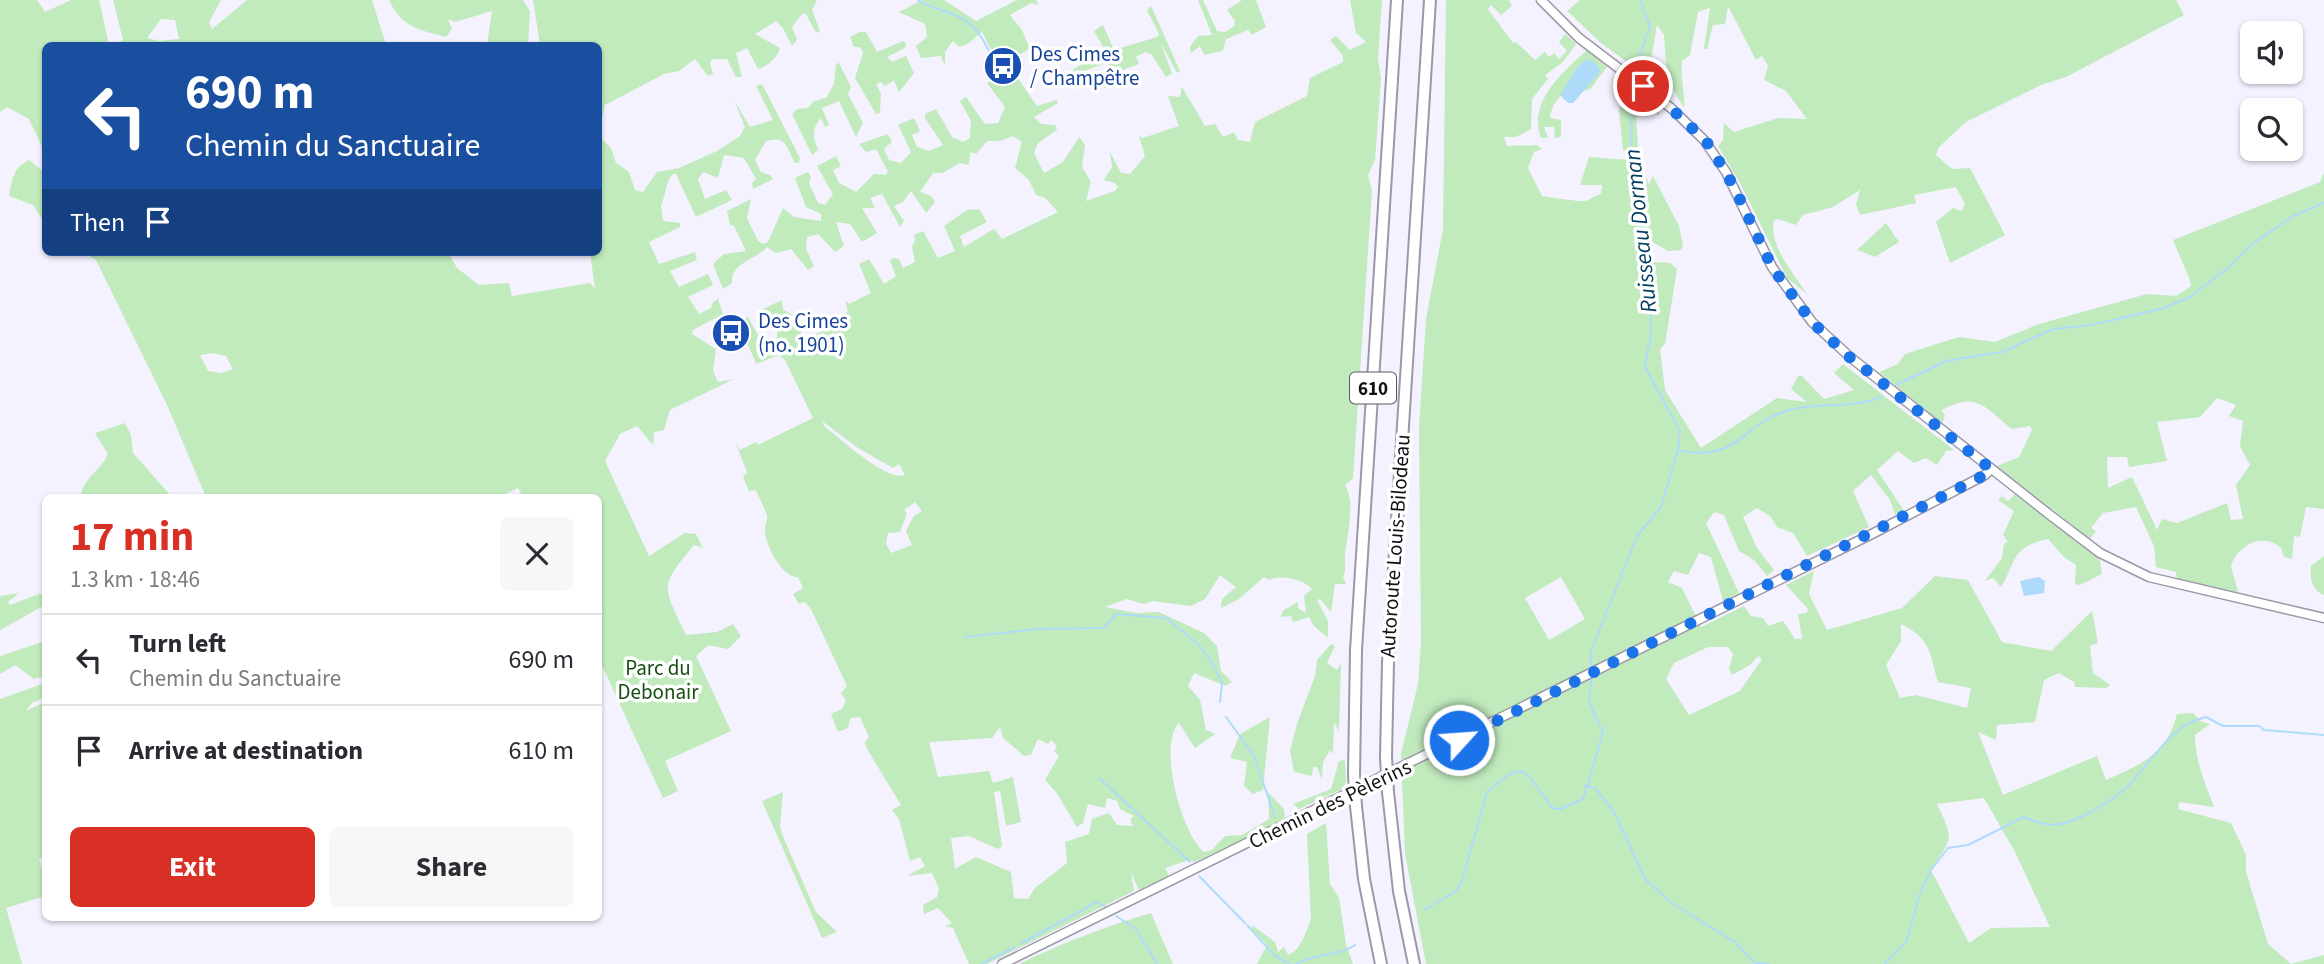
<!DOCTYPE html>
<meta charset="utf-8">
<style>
:root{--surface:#fff;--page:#f7f7f7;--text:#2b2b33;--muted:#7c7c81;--line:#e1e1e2;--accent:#d93025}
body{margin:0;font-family:"Source Sans 3",sans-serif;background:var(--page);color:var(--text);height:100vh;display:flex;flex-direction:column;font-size:26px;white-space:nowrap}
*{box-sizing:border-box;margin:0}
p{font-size:23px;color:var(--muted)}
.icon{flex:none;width:38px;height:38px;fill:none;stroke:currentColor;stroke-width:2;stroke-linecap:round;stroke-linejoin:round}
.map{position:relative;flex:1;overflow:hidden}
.drawer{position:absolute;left:42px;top:494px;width:560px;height:427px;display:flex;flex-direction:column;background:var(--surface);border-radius:10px;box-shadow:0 2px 5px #0004}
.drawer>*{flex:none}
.banner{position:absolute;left:42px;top:42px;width:560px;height:214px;border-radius:10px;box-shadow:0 2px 5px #0004;background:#1a4fa0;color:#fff;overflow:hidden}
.fabs{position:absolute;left:2240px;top:21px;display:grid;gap:14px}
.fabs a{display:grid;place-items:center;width:63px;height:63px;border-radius:10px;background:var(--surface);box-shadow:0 2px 5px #0004;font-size:35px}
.pin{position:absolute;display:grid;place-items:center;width:60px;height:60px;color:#fff;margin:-30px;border:4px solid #fff;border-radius:50%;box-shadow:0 2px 7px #0007}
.me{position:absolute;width:77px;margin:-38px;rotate:64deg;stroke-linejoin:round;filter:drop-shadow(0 0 5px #0008)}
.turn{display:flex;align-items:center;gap:24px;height:147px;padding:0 28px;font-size:32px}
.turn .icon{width:91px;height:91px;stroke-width:2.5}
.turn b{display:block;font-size:49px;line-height:60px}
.then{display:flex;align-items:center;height:66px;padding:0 28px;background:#0003;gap:14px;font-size:26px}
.round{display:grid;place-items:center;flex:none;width:74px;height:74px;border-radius:10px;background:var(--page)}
.head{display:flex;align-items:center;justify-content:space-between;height:119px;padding:0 28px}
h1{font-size:42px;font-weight:700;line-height:52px;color:var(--accent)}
.button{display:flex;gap:14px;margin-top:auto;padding:14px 28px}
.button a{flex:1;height:80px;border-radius:10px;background:var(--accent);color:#fff;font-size:28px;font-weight:700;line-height:80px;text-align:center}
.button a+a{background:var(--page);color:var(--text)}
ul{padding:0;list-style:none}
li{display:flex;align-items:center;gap:21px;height:91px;padding:0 28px;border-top:2px solid var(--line)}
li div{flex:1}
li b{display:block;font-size:26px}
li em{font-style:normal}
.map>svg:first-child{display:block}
.green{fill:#c1eabd;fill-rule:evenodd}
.water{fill:#afdbfb}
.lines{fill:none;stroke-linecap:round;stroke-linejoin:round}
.stream{stroke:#afdbfb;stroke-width:2}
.tertiary-casing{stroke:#9b98a7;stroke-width:11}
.motorway-casing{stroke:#9b98a7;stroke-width:14}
.tertiary{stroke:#fff;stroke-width:8}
.motorway{stroke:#fff;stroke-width:10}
.motorway-bridge-casing{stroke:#9b98a7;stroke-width:14;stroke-linecap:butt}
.motorway-bridge{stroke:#fff;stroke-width:10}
.route{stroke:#1a73e8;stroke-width:12;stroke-dasharray:0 21.6}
.labels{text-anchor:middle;stroke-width:7;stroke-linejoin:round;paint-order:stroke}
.shield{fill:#fff;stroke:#59585c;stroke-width:2}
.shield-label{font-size:19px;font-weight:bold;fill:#121116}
.transit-label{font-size:21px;fill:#164399;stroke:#fff;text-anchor:start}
.street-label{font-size:21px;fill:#121116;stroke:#fff}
.park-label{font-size:21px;fill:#175012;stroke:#fff}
.water-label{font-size:23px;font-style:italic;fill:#003e61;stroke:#fff}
</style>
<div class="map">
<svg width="2324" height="964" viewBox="0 0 2324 964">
<rect width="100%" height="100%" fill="#f4f2ff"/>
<g class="green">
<polygon points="0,0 37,0 45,12 71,0 99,0 109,45 46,46 45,153 29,119 7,107 0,112"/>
<path d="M113 0H221L209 22 212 29 247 0H372L386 45H115L123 40ZM161 19 175 20 179 39 159 41 147 38Z"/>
<path d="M389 0H523L530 11 528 45H487L492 11 455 22 448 19 452 29 446 37C419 30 401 27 389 0Z"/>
<path d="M533 0H817L812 10 820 31 816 33 806 14H802L792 27 797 40 792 46 783 28 776 21 755 34 780 48C777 58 768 66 758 69L747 48 736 53 742 77H736L727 59H713L710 62 713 74 708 76 695 59 679 71 664 74 605 105 599 130 598 46 540 45Z"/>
<path d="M922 0H944L976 21 1017 0H1036L1039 5 1031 3 1010 15 1022 30 1030 49 999 65 982 32C974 38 971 44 959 47L953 41 945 52V66L941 56 921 58 916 46 927 37 925 24 899 12Z"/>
<polygon points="1198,0 1203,0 1217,31 1225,32 1234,26 1235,21 1227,10 1242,0 1256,0 1266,27 1252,35 1248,30 1226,39 1223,51 1204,55 1200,46 1191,53 1190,47 1198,36 1212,35"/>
<path d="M1350 0H1382L1378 58 1381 79 1375 160 1368 175 1372 190 1353 479 1345 485C1356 505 1347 533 1345 555 1344 564 1347 568 1343 577L1346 584H1335L1331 612 1320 599 1317 600 1328 621V638L1314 626 1309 617 1293 622 1291 616 1280 617 1284 610 1298 602V608L1306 613 1304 596 1312 589C1303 579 1280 574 1269 580L1264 577 1239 599 1221 608 1222 599 1236 587 1220 575 1205 599 1191 606 1153 601 1143 604 1127 599 1105 607 1137 613 1159 612 1204 633 1217 646 1221 671 1232 682 1225 686 1194 673 1188 686 1200 700 1206 730 1215 734 1195 748 1179 723C1157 745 1182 835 1204 852L1212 850 1225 836 1242 835 1269 819 1268 792 1284 809 1285 820 1195 862 1189 860 1165 868 1169 876 1139 890 1131 873 1134 891 987 964H969L953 928 945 926 952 923 938 908 924 914 923 905 937 897 939 889 932 873 907 876 925 866 920 857 910 861 899 819 892 810 901 805 866 747 865 742 869 737 860 717 850 718 848 728 838 732 831 714 842 709 846 701 841 693 847 686 811 609 805 602 799 604 793 594 803 588 798 577C782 578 766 546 765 531 764 525 768 521 767 515 764 507 759 498 756 490L749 491 743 477 747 472 735 441 740 450 756 442 758 445 813 418 785 360 779 355 756 364 739 322 748 317 764 346H773L777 338V323L761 315 763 309 782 300 783 310 792 314 805 339 824 330 828 321 848 312 845 300 849 304 871 293 859 264 869 259 884 284 896 276 890 261 893 258 899 259 903 268 915 262 912 246 915 241 914 235 923 231 938 258 955 251 944 226 967 210 979 209 987 222 960 236 964 247 994 229 1002 239 1058 212 1045 198 1036 195 1029 180 1015 168 1022 142 1013 136 1000 141H987L976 154 970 152 969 165 960 163 942 173H933L920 192 931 196 935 202 926 213 911 191 903 202 894 206 904 221 900 227 882 194 870 198 875 208H862L877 233 862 242 850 224 836 222 844 246 835 252 818 234 807 237 806 249 814 266 808 270 791 249 776 253 767 247C757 259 730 263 732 283L723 289 713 264 724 254 746 251 734 226 730 225 727 211 751 199 747 218 758 241 763 244 768 242 783 208 794 217 821 221V214L806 207 795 178 808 172 811 177 809 183 818 203 825 205 833 194 817 166 836 156 841 166 833 170 839 183 856 192 874 174 886 175 888 172 876 149 866 152 859 144 888 134 892 142 884 149 889 160 901 163 911 152 898 125 914 118 920 131 912 135 917 147 929 151 943 145 925 118V114L936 109 952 137 963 142 970 138 971 121 960 101 966 97 985 124 998 123 1005 107 987 83 1012 70 1037 106 1057 100 1058 103 1034 117 1041 124 1055 125 1057 130 1038 143 1034 153 1044 173 1063 162 1079 137 1085 145 1082 167 1091 182 1086 201 1115 191 1118 187 1115 183 1104 180 1112 167 1110 152 1121 173 1130 174 1145 156 1139 136 1143 138 1179 126 1168 96 1180 97 1182 87 1205 126 1215 124 1223 137 1234 132 1238 140 1250 142 1255 122 1307 96 1310 78 1343 62V56L1330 40 1336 36 1350 50 1366 42 1356 33ZM822 421 858 448 893 468 899 464 905 475C887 482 841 439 825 427ZM915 502 922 511 914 516 906 531 912 545 891 553 886 544 888 533 900 532 907 513 904 510ZM1000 727 1003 738 1024 756 1031 755 1038 739 1048 744 1051 740 1057 746 1054 751 1059 756 1045 780 1056 792 1077 827 1083 823 1088 804 1105 808 1107 798 1117 801 1120 809 1134 816 1130 819 1133 826 1117 825 1109 813 1092 819 1089 834 1065 842 1067 863 1035 888 1028 899 1014 898 1011 872 976 857 955 869 951 838 969 836 998 849 1002 846 994 792 1000 791 1006 826 1021 822 1013 777 993 783 989 771 938 777 929 742 992 738Z"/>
<path d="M1446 0H1509L1512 6 1501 15 1491 5 1488 9 1513 43 1516 42 1535 60 1545 52 1549 57 1554 53 1559 59 1567 51 1559 42 1565 34 1576 44 1563 62 1545 75 1548 79 1532 99 1531 129 1516 137H1504L1507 146 1537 145 1542 149 1534 152 1528 168 1542 196C1546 197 1582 202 1585 201 1590 200 1595 195 1601 194L1602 185H1580L1589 157 1629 160V151L1623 150 1619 110 1627 90 1638 91 1660 107 1659 115 1643 110 1636 118 1639 162 1649 184 1653 176 1679 226 1683 246 1681 250 1668 251 1649 240 1654 262 1670 263 1677 269 1665 344 1660 349 1665 390 1701 448 1777 398 1807 402 1791 389 1798 376H1802L1824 399 1854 390 1834 373 1843 364 1954 450 1946 451 1937 465 1926 458 1914 463 1898 451 1877 470 1904 511 1895 515 1890 500 1871 475 1853 491 1869 527 1807 556 1793 533 1777 527 1770 516 1757 508 1743 517 1757 548 1774 570 1767 576 1754 560 1739 551 1724 515 1714 512 1706 523 1739 593 1723 601 1711 557 1699 553 1688 575 1674 571 1668 582 1682 588 1701 627 1744 606 1751 616 1763 618 1768 626 1783 621 1795 639H1802L1798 614 1807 613 1808 609 1786 585 1814 571 1809 594 1827 630 1902 608 1935 576 1968 580 2002 642 2051 651 2092 611 2098 643 2090 646 2093 673 2110 685 2106 688 2075 687 2074 682 2059 673 2044 680 2035 722 1997 725 1996 740 1978 732 2003 795 2097 756 2106 780C2141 764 2167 755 2177 714L2193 713 2200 721 2210 724 2195 735C2195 761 2205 783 2214 807L2179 802 2178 809 2231 823 2246 855V872L2268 944 2291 964 2324 955V964H1426L1405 854 1401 754 1418 684 1421 644 1419 427 1426 319 1443 229ZM1561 577 1585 619 1549 640 1525 598ZM1901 624C1932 640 1929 652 1938 682L1971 688 1967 708 1916 695 1900 698 1886 665 1901 641ZM1708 647H1728L1733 654 1729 669 1732 675 1750 665 1758 656 1762 659 1740 691 1689 715 1666 679 1674 663ZM1984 798 2015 852 2050 927 1991 928 1969 943 1931 870C1952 836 1955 843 1937 804Z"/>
<path d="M1580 0H2176L2184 15 2066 77 2041 85 1966 122 1939 147 1936 155 1952 169 1970 168 2005 235 1950 263 1936 222 1953 208 1961 211 1965 204 1956 187 1914 195 1916 203 1860 215 1856 205 1860 190 1833 207 1803 215 1796 225 1778 219 1774 220C1768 245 1794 274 1807 294L1787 278 1740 183 1718 146 1723 140 1724 123 1734 132 1778 118 1807 119 1786 91 1764 80 1768 66 1762 56 1756 60 1728 6 1725 24 1713 25 1707 49H1704L1710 8 1698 12 1690 55 1682 61C1680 78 1685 91 1684 108L1667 79 1664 35 1657 25 1648 77 1601 43 1567 11Z"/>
<path d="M1151 6 1180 71 1177 73 1161 43 1172 74 1166 77 1152 55 1145 52 1136 57 1139 64 1122 70 1130 74 1127 83 1104 88 1102 81 1120 73 1106 63 1071 76 1068 74C1078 64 1095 60 1105 50L1094 31 1103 25 1114 50 1157 37 1159 34 1147 10Z"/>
<polygon points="860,32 866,32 877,52 903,41 906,43 905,48 887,57 892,62 906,56 914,73 899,92 894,80 885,86 881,82 876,84 881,94 880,113 876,114 855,78 863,53 860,47 854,47 850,37"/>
<path d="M1587 50 1607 67 1591 88 1582 92 1600 71C1579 84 1553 92 1550 118L1561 120V137L1555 138 1554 127H1544L1548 138H1541C1527 102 1563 72 1587 50Z"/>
<path d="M839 63 851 87 848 94 863 123 856 137 839 101 822 108 829 125 825 127 821 118C811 130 813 136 818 150L812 155 792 114 797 109 808 108 813 102 827 97 834 84 836 64Z"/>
<path d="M762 84 800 158 799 163H795C786 147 787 135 766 141L755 160 761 172 770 175 773 179 753 189 752 183 756 179 744 158 724 155 718 178 703 172 698 179 705 199 726 190 732 200 696 217 676 174H673C665 182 666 195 661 205L663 221 680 223V227L649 242 659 264 695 252 697 260 670 271 679 287 708 274 713 285 688 297 699 314 711 308 713 302 718 299 723 314 693 330 692 334 716 349 713 371 718 382 734 379 670 410 664 430 654 432 653 445 637 426 620 434 605 461 649 556 685 533 696 534 703 548 694 545C658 588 663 586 686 635L717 632 733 624 741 636 728 649 708 645 696 656 731 731 665 761 678 791 663 798 599 659 598 497H523L518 488 499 497H206L167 405 96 260 84 252H448L457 268 479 285 509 283 512 296 590 283 595 289 590 252H598L599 136 611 148 616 163 629 172 635 190 643 192 657 172 679 168 717 151 740 136 745 127 734 100 750 127 773 120 756 86ZM214 353 226 356 233 369 221 373 208 371 200 355Z"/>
<path d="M29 160 45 173V223L33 205 9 196C12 181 13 167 29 160Z"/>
<path d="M2324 173V509L2306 507 2300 537 2294 536 2292 559 2284 557 2281 548C2262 532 2238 545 2231 566L2238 592 2177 579 2176 572 2156 567 2154 546 2136 507 2103 513 2091 528 2096 531 2090 539 1997 466 2019 457 2032 430 2030 426 2012 429C1984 407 1977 391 1942 410L1945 416 1942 423 1879 372 1898 364 1905 354 1959 337 1995 342 2039 324 2147 294 2176 296 2191 286 2190 280 2173 240 2320 182ZM2217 398 2236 405 2229 416 2243 421 2240 446 2250 465 2236 485 2243 519 2231 520 2227 503 2177 523 2162 519 2157 530 2132 477 2108 488 2107 457H2127L2129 467 2167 461 2157 422 2200 417Z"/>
<polygon points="1886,223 1899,242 1875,257 1857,250"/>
<path d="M125 423 131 435 133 453 172 497H81C81 480 102 469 108 454L95 433Z"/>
<path d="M2015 494 2100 560 2102 574 2080 585 2075 584 2076 565 2064 557 2048 539C2011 547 2017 560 2001 587L1993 578 1985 581 2002 558 2004 544 2008 542 2003 535 2014 511 1998 500 2002 496 2008 501Z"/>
<path d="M2324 556V595C2311 590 2310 578 2311 566Z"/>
<polygon points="19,593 8,602 10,605 39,594 45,595 45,605 0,630 0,596"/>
<polygon points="45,641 45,676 34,679 15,665 0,674 0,656"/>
<polygon points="1331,644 1335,646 1327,663 1337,670 1341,663 1339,731 1334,722 1333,754 1330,750 1323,762 1322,780 1317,767 1313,767 1312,776 1294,772 1290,750 1298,721 1315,676 1317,660"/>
<polygon points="45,683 45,697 32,703 26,711 45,702 46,856 39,859 45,881 45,896 6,908 22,964 0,964 0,699"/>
<polygon points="1270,717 1263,790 1253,794 1244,786 1247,762 1230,758 1240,734"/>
<polygon points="1345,760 1346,783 1342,789 1299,809 1293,804 1331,789 1339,761"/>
<polygon points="783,792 780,827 784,839 816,912 837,932 822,938 762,801"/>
<path d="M1326 823 1330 884 1339 898 1346 944 1353 964H1257L1267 945 1251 928 1253 926 1275 942 1278 952 1284 947 1288 955C1301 950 1306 932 1311 919L1307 834Z"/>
<path d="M1151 913 1173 964H1019C1062 943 1104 927 1151 913Z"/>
</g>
<g class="water">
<polygon points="1586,59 1596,63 1600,72 1573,103 1568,103 1560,95 1577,68"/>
<polygon points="2039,577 2045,581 2044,593 2024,596 2020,581"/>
</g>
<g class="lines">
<g class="stream">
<path d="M918 0C932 9 945 10 959 17 976 24 986 44 993 59"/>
<polyline points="1633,75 1650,26 1640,0"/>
<polyline points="1896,385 1946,361 2002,352 2053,329 2091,325 2161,309 2190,297 2228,268 2251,245 2293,216 2324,203"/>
<path d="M1680 451C1740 461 1740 426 1786 411 1818 401 1850 410 1881 397"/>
<polyline points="965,637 1039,629 1104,628 1116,614 1166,618 1198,644 1213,664 1222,683 1220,702"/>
<polyline points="1591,670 1591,651 1637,536 1661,507 1678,450 1680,431 1645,367 1651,334 1650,284 1631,172 1632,81"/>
<polyline points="1226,717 1254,756 1275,817"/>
<polyline points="1099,778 1190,862"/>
<polyline points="1585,786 1595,788 1614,812 1645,879 1669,901 1736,943 1755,963 1769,964"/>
<polyline points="1199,876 1245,923"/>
<polyline points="1424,910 1455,892 1461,884 1487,792 1508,775 1521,771 1529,776 1552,808 1560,809 1583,799 1603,733 1589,702 1592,675"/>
<polyline points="1116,916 1136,929 1157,964"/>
<polyline points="1247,925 1275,956 1290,964"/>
<polyline points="1022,943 1097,902 1106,907"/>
<polyline points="981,964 1015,947"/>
<path d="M1296 964C1317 952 1334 958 1355 945"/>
<path d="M1885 964 1906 942 1920 894 1931 870 1948 848 1968 845 2024 817C2049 828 2061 827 2085 815 2100 807 2113 800 2126 788 2151 764 2169 725 2206 717L2223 726H2259L2264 730 2324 735"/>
</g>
<g class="tertiary-casing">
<g id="tertiary">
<polyline points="1541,0 1579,38 1671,108 1704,140 1726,172 1772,267 1812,322 1850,357 2050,515 2100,553 2149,577 2324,618"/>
<polyline points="1002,964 1872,534 1985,475 1991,469"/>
</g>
</g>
<g class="motorway-casing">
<g id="motorway">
<polyline points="1386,757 1388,662 1430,0"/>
<polyline points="1354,775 1356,650 1397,0"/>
<polyline points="1388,792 1399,891 1414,964"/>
<polyline points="1356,806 1364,879 1381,964"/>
</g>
</g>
<use href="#tertiary" class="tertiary"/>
<use href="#motorway" class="motorway"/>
<g class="motorway-bridge-casing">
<g id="motorway-bridge">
<polyline points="1386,757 1388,792"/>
<polyline points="1354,775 1356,806"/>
</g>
</g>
<use href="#motorway-bridge" class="motorway-bridge"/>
</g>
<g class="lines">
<polyline class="route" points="1459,740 1985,475 1991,469 1847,355 1812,322 1772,267 1734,187 1710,146 1682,118 1643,86"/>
</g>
<defs>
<g id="bus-disc" transform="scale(2.0125)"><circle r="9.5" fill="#1a4fb4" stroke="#fff"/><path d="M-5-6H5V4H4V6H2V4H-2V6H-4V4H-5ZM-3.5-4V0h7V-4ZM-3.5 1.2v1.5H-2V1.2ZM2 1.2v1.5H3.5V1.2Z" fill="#fff"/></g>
</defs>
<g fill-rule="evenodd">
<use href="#bus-disc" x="1003" y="66"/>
<use href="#bus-disc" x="731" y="333"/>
</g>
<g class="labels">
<rect class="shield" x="1350" y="372.5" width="46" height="31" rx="5"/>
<g class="shield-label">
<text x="1373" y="395">610</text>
</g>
<g class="transit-label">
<text x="1030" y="61">Des Cimes<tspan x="1030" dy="24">/ Champêtre</tspan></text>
<text x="758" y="328">Des Cimes<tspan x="758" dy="24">(no. 1901)</tspan></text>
</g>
<g class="street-label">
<text transform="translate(1395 546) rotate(-86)" y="7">Autoroute Louis-Bilodeau</text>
<text transform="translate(1330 804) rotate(-26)" y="7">Chemin des Pèlerins</text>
</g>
<g class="park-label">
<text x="658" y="675">Parc du<tspan x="658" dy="24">Debonair</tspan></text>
</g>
<g class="water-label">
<text transform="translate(1640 231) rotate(-96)" y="8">Ruisseau Dorman</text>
</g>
</g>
</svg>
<div class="fabs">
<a><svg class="icon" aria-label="sound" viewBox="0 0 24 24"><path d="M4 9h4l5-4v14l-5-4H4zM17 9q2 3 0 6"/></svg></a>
<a><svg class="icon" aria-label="search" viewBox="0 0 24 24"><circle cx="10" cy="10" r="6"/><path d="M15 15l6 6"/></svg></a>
</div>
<div class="pin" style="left:1643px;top:86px;background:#d93025"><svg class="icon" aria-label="arrive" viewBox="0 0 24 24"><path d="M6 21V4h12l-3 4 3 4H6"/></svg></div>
<svg class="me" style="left:1459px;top:740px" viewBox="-20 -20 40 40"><circle r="17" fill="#1a73e8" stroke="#fff" stroke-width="3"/><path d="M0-11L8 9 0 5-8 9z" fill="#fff"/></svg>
<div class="banner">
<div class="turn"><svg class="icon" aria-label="left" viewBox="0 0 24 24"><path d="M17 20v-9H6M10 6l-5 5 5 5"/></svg><div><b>690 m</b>Chemin du Sanctuaire</div></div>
<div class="then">Then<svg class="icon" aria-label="arrive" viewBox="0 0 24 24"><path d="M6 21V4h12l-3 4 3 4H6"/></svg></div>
</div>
<section class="drawer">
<div class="head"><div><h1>17 min</h1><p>1.3 km · 18:46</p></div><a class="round"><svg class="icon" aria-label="close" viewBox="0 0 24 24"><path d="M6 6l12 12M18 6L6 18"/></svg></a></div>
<ul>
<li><svg class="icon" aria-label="left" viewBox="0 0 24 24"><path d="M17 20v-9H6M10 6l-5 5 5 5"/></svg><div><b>Turn left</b><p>Chemin du Sanctuaire</p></div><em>690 m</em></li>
<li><svg class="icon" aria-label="arrive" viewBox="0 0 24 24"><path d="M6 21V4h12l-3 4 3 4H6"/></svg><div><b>Arrive at destination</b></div><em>610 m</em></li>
</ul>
<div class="button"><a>Exit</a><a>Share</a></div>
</section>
</div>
